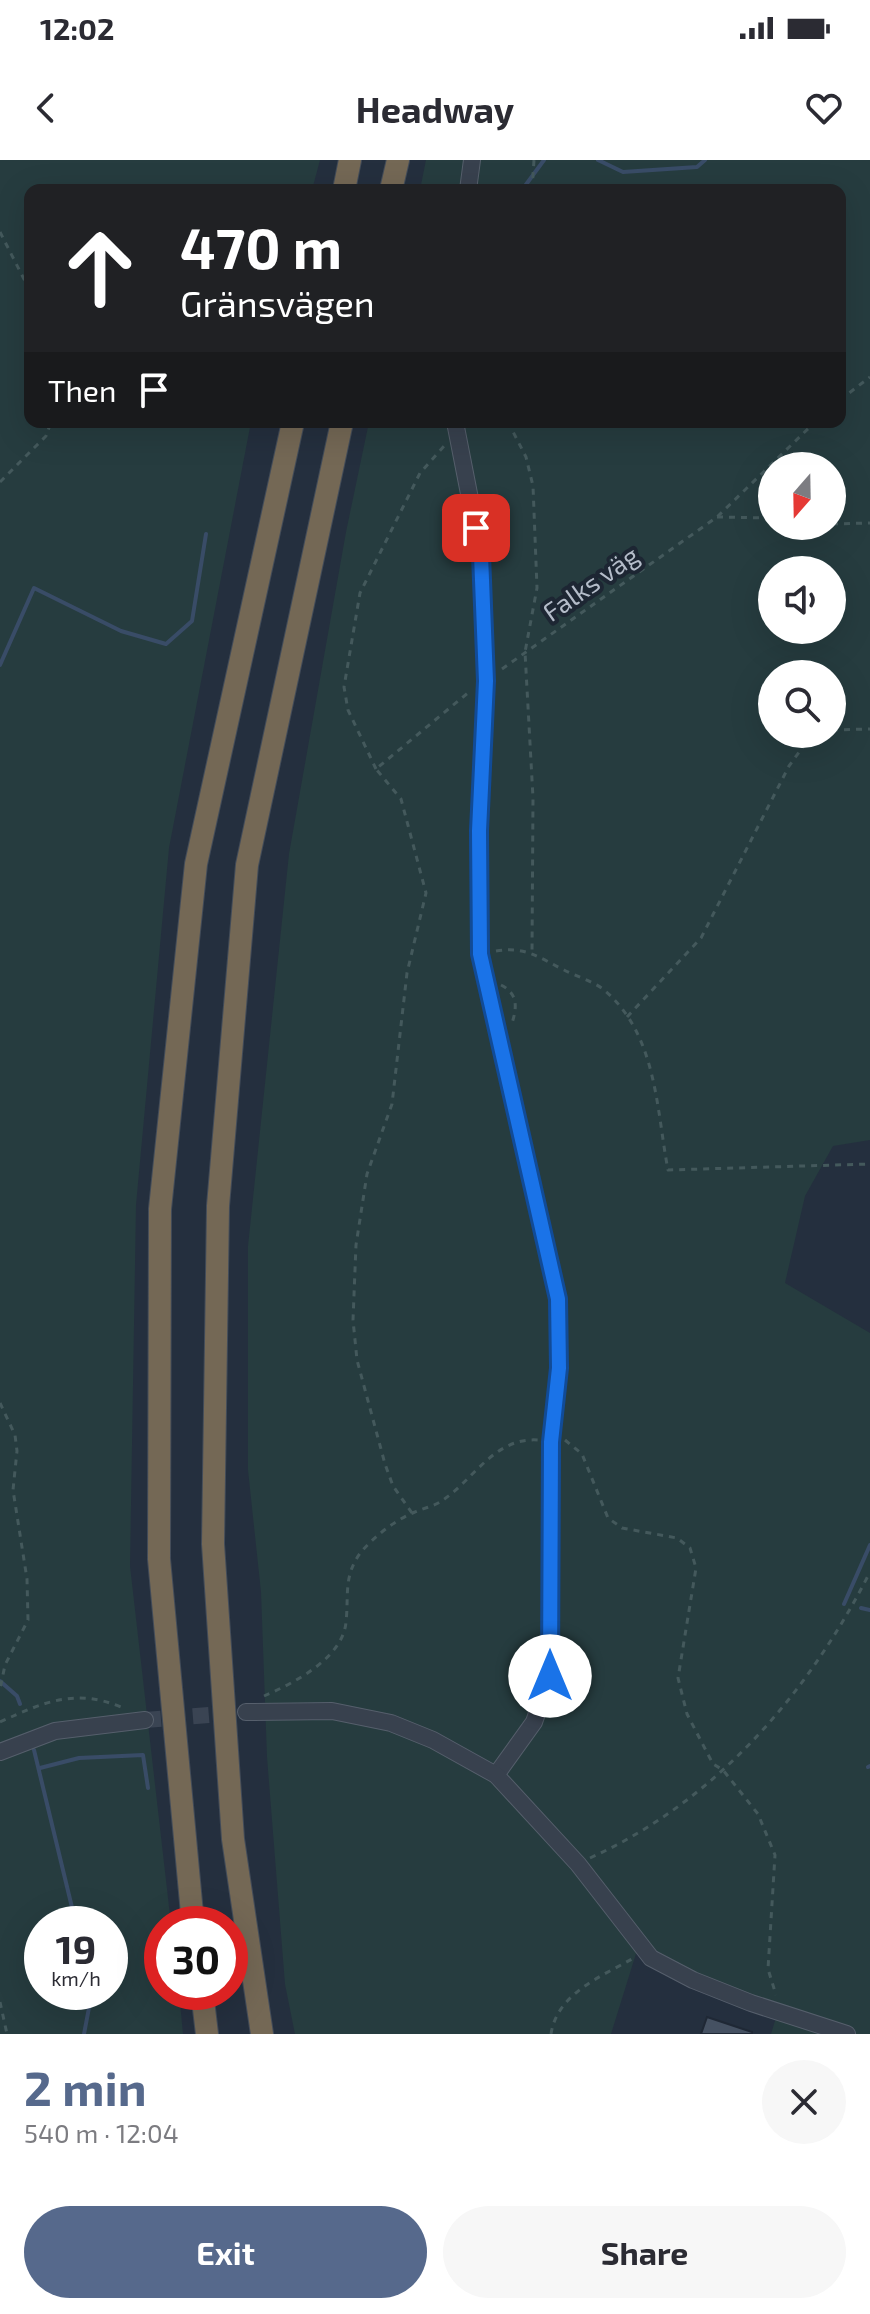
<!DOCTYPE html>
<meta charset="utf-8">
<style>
:root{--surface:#fff;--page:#f7f7f7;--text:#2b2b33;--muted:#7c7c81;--accent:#56698c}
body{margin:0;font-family:"Exo 2",sans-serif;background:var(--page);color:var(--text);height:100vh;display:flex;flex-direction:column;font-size:30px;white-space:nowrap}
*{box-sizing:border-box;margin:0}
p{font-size:26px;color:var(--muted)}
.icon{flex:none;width:44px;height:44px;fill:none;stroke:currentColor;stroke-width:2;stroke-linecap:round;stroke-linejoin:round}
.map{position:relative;height:1874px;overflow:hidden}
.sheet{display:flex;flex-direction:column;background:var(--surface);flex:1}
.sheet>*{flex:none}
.top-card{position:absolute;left:24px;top:24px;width:822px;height:244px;border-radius:16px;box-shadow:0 8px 32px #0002;background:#202124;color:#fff;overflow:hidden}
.needle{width:52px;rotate:200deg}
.buttons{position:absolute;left:758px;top:292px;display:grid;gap:16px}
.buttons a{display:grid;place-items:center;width:88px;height:88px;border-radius:50%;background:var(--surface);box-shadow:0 8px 32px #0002;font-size:40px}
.speed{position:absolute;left:24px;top:1746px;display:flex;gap:16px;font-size:40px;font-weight:700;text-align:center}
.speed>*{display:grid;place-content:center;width:104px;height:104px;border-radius:50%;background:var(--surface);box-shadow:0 8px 32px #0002;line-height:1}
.speed small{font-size:20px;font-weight:400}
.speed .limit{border:12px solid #d22;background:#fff;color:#111}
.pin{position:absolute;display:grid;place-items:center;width:68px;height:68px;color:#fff;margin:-34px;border-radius:16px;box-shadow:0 4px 12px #0006}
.me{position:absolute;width:88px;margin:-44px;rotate:0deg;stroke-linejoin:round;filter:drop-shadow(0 0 6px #0008)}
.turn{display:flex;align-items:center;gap:28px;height:168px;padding:0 24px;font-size:36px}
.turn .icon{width:104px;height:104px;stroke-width:2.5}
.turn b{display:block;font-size:56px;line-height:68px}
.then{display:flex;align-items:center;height:76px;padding:0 24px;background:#0003;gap:16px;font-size:30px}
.round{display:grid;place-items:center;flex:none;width:84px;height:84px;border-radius:42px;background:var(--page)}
.summary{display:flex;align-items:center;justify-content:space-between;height:136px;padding:0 24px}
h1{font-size:48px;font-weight:700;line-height:60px;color:var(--accent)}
.button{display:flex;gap:16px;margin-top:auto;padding:16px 24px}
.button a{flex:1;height:92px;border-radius:48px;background:var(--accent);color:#fff;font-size:32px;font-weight:700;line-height:92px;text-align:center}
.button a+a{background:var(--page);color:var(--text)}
.status{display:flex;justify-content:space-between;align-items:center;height:56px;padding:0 40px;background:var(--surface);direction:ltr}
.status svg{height:22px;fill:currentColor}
header{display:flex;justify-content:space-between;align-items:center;height:104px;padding:0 24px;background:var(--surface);font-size:36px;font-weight:700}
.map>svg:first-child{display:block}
.green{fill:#263c3f;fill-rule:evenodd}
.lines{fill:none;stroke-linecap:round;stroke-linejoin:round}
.stream{stroke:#394c67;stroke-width:4}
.building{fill:#455162;stroke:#1f2835;stroke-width:2}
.minor-tunnel{stroke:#3a4453;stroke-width:16;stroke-dasharray:16 8;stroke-linecap:butt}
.minor-casing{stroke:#565f6c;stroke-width:18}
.highway-casing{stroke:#434c59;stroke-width:24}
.path{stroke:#44595c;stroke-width:3;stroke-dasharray:6 6;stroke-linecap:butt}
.minor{stroke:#38414e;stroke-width:16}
.highway{stroke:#746855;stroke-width:22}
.route-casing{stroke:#114b97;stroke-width:20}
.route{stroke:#1a73e8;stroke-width:14}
.labels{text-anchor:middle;stroke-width:8;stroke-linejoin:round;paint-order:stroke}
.street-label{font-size:26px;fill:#b4bcc9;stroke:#1d2633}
</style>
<div class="status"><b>12:02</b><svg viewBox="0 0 49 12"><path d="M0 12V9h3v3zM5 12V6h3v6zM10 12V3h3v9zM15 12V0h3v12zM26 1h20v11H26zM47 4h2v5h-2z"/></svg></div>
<header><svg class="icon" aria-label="back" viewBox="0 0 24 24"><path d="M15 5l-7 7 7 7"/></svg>Headway<svg class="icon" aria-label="heart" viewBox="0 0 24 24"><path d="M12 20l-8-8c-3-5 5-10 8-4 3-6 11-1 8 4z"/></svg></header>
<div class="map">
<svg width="870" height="1874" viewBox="0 0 870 1874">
<rect width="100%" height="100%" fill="#242f3e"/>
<g class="green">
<path d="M0 0H320L312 30H30V262H251L169 688 136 1045 130 1406 171 1764H162V1832H179L183 1874H0ZM42 1764H110V1832H42Z"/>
<path d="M426 0H870V980L833 986 805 1036 785 1123 870 1173V1874H771L778 1851 751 1843 639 1784 611 1874H295L285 1824 267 1597 261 1432 248 1310V1086L289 694 346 372 369 262H840V30H420ZM772 306H832V366H772ZM772 410H832V470H772ZM772 514H832V574H772Z"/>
</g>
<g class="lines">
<g class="stream">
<polyline points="598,0 623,12 697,7 705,0"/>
<polyline points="522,30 544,0"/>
<polyline points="0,505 34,428 121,471 166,484 192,461 206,374"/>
<polyline points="844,1444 870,1385"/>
<polyline points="861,1448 870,1450"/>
<polyline points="0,1521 17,1536 20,1544"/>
<polyline points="34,1590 76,1764"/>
<polyline points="868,1607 870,1606"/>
<polyline points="40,1608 79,1598 143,1595 148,1628"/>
<polyline points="84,1874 92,1832"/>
</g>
</g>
<polygon class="building" points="707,1857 752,1872 752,1874 701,1874"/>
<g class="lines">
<polyline class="minor-tunnel" points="145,1560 233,1553"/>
<g class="minor-casing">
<g id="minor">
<polyline points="468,30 472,0"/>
<polyline points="455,262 481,395 486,521 479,671 480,794 558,1139 559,1208 551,1282 550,1516 534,1562 496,1615"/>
<polyline points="246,1552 332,1551 391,1563 433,1580 496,1615 578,1704 651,1798 693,1820 751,1843 847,1874"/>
<polyline points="0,1592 55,1571 145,1560"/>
</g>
</g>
<g class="highway-casing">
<g id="highway">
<polyline points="344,30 350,0"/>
<polyline points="391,30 398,0"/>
<polyline points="193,1764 159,1399 160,1049 196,704 293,262"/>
<polyline points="202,1832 207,1874"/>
<polyline points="262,1874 233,1679 213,1384 218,1046 247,705 342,262"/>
</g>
</g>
<g class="path">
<polyline points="532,30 534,0"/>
<polyline points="0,72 30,131"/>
<polyline points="840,240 870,217"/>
<polyline points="508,262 526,297 533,326 537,428 525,492 533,638 532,794"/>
<polyline points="0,322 46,276 51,262"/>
<polyline points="717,357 772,358"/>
<polyline points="832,364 870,363"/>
<polyline points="502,509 717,357 815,262"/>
<polyline points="832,570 870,569"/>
<polyline points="376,609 348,550 344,527 360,433 420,313 445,285"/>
<path d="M496 791C525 786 538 797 564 810 576 816 592 821 603 829 657 874 656 947 668 1010L870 1004"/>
<path d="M501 825C519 834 517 849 511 866"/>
<polyline points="627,857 701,778 789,606 805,584 824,574"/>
<polyline points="0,1243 15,1275 17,1291 13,1330 27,1419 28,1460 5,1505 0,1529"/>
<polyline points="565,1280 582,1294 608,1358 622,1368 677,1378 690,1388 696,1408 678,1518 687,1554 713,1604 723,1610 758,1654 775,1695 768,1809 776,1835"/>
<polyline points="412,1353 393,1326 385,1304 357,1200 353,1160 356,1085 367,1014 392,944 407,813 426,733 401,639 376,609 469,532"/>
<path d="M264 1536C294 1523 343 1498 346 1462 349 1435 343 1416 361 1392 375 1376 395 1360 415 1352 424 1348 435 1346 443 1340 474 1319 495 1277 538 1280"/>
<path d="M0 1562C44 1542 75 1528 121 1547"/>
<path d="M590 1698C716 1641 808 1534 870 1412"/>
<polyline points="0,1842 7,1874"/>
<path d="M551 1874C557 1834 600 1817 632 1799"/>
</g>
<use href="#minor" class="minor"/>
<use href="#highway" class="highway"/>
</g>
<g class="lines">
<g class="route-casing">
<polyline id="route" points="476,368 481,395 486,521 479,671 480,794 558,1139 559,1208 551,1282 550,1516"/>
</g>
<use href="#route" class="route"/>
</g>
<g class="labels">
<g class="street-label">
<text transform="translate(591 424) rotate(-35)" y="9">Falks väg</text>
</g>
</g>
</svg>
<div class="buttons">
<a><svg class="needle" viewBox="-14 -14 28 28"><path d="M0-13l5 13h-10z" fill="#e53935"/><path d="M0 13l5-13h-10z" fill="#7c7c81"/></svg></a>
<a><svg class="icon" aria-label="sound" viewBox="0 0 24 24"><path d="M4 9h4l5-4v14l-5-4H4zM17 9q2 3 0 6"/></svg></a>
<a><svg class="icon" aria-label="search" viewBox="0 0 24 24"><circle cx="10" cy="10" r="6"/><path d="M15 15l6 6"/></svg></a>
</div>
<div class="speed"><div>19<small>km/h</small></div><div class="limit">30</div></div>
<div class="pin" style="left:476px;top:368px;background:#d93025"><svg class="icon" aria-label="arrive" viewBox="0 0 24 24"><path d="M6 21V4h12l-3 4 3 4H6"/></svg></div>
<svg class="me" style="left:550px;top:1516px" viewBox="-20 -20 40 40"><circle r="19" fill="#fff"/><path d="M0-13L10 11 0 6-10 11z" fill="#1a73e8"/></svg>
<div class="top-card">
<div class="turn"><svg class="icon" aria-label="ahead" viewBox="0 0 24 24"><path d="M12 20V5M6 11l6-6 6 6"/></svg><div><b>470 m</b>Gränsvägen</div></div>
<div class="then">Then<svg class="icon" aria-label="arrive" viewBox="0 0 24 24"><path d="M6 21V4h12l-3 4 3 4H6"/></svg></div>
</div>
</div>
<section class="sheet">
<div class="summary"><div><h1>2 min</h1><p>540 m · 12:04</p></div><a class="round"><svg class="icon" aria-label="close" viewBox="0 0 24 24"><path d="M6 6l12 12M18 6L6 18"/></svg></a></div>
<div class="button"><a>Exit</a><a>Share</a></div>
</section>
